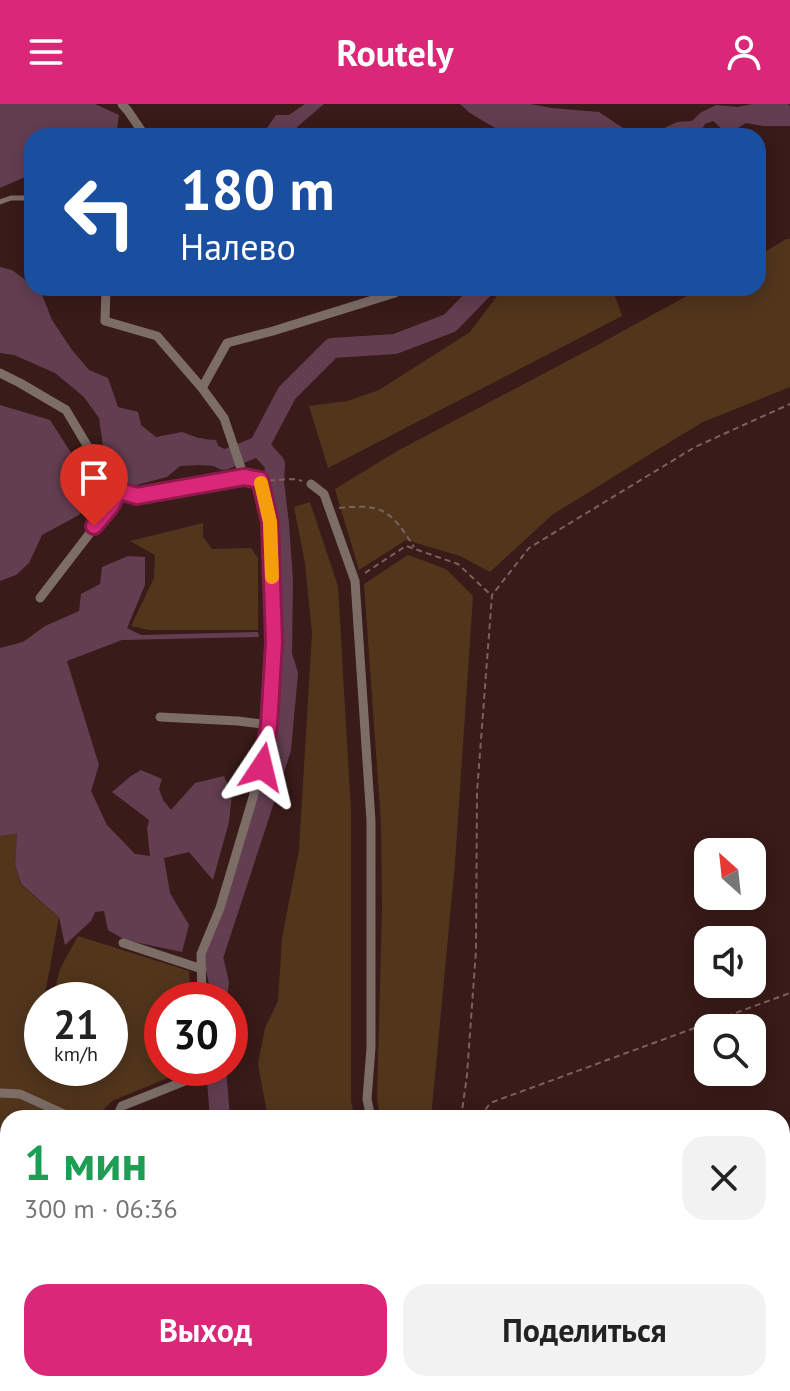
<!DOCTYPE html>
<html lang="ru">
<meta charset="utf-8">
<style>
:root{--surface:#fff;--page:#f2f2f2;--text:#222;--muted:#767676;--accent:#db2777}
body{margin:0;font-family:"PT Sans",sans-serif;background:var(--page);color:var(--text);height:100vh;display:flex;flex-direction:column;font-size:30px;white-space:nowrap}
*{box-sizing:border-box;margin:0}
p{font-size:26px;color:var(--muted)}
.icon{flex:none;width:44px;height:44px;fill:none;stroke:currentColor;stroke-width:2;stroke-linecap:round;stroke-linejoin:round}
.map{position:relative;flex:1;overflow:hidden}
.details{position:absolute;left:0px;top:1006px;width:790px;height:282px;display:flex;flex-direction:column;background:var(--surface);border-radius:24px 24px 0 0;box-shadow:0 4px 20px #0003}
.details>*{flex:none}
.top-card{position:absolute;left:24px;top:24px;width:742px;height:168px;border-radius:24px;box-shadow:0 4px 20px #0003;background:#1a4fa0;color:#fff;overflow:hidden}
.needle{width:52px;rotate:333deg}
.tools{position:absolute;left:694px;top:734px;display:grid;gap:16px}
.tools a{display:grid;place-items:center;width:72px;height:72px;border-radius:16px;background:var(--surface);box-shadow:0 4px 20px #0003;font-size:40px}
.speed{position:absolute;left:24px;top:878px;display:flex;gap:16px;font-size:40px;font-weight:700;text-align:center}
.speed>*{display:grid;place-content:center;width:104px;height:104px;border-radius:50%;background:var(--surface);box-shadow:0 4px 20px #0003;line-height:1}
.speed small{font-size:20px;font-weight:400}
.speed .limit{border:12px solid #d22;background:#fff;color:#111}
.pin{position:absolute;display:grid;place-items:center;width:68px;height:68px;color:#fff;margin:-82px -34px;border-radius:50% 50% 50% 0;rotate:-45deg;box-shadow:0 0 8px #0007}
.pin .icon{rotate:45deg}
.me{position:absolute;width:88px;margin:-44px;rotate:10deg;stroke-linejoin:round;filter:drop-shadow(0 0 6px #0008)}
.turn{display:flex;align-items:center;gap:28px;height:168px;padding:0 24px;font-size:36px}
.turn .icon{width:104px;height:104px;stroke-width:2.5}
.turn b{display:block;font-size:56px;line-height:68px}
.round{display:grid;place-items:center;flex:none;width:84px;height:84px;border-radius:24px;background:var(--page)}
.head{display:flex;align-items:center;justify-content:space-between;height:136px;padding:0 24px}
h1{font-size:48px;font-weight:700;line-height:60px;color:#1e9e55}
.primary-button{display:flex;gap:16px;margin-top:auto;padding:16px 24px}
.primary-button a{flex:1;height:92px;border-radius:24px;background:var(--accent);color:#fff;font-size:32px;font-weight:700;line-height:92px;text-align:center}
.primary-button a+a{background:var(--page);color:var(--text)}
header{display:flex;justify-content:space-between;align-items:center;height:104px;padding:0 24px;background:var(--accent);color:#fff;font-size:36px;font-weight:700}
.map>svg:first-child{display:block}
.green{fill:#52361c}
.water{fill:#633e51}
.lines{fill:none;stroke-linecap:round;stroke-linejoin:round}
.river{stroke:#633e51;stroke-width:20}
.path{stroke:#7c615f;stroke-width:2;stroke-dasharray:6 4;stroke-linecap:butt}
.service{stroke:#7c6d67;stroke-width:5}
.minor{stroke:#7c6d67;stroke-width:9}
.route-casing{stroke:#8e194d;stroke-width:20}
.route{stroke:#db2777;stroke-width:14}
.slow{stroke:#f59e0b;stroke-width:14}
</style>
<header><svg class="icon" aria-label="menu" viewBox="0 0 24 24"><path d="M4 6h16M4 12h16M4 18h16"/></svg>Routely<svg class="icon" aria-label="person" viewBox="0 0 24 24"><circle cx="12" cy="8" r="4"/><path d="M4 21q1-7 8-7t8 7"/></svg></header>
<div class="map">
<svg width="790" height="1287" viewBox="0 0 790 1287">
<rect width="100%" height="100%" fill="#391b19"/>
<g class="green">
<polygon points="786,135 790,135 790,283 703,318 655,347 552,411 490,468 460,452 406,436 359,466 335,385 399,346 594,243 701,184 758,184 758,152"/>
<polygon points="503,184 612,184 622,212 328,364 309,302 347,297 379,286 470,228"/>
<polygon points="310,398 338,482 351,707 351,997 355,1014 268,1014 258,960 265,924 278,897 282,834 299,746 312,529 305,459 294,403"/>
<polygon points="203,419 203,433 212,445 251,444 258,454 258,526 149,526 131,522 154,474 155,451 130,437"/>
<polygon points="408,451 446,465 473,492 455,759 431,1014 381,1014 377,996 382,804 381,719 364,480"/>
<polygon points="17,728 15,761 20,780 59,813 44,896 42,896 42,964 110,964 110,896 52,896 60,865 78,832 189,867 191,896 162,896 162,964 192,964 112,997 95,1014 8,1014 8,1077 0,1080 0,732"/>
</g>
<g class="water">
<polygon points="0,0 95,0 119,11 116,32 32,32 32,70 0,84"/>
<polygon points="305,0 324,0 297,23 298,32 267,32 265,27 276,11 289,11"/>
<polygon points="460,0 530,0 552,4 599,8 626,26 656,28 677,18 692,17 700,9 716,1 738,3 752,0 788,0 790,2 790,22 763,22 746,19 738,24 722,25 713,17 705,20 698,32 539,32 495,24 470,9"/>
<polygon points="0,163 12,166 32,181 32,184 36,184 41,188 52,216 72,246 89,266 108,274 118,303 138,308 141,321 156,333 182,328 201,335 216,336 226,363 200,361 180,362 167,373 125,384 107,371 99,314 84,293 55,269 14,251 0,249"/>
<polygon points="0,301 50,316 84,369 94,391 79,411 42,431 29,459 16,471 0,477"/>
<polygon points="128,452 145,453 145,481 127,524 141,531 258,528 259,533 122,536 67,557 99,661 91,687 107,721 135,750 150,752 147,725 149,716 112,688 131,672 141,666 162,675 159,685 163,696 171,706 195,679 224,672 232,691 229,718 213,776 189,748 164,754 170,789 189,821 182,848 125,836 108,826 104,807 95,808 91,817 65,841 59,813 21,780 15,761 17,729 0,732 0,544 23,538 45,522 79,507 81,490 100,480 102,463"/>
<polygon points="782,1116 790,1117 790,1287 670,1287 665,1280 782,1280"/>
<polygon points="312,1280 419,1280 422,1287 313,1287"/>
</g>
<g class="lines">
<g class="river">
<polyline points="200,344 224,356 259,342"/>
<polyline points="216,896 219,879 213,853 281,645 288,570 282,551 283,477 279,420 274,378 275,360 259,342 287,289 332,244 395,240 450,219 484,184"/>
<polyline points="216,964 220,1014"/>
<polyline points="254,1287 255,1280"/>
</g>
<g class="path">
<path d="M269 376C280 377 292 373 302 377"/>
<path d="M339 404C383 399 391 407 414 443"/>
<polyline points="365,469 406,442 458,460 491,491"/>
<polyline points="461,1014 467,971 476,846 477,688 492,491 529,444 695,343 790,300"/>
<polyline points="480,1014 490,999 790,889"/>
<polyline points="556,1280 559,1287"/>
<polyline points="579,1280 583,1287"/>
</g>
<g class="service">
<polyline points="0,98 11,94 32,94"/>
<polyline points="0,1161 8,1160"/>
</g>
<g class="minor">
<polyline points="122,0 128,7 145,32"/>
<polyline points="106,184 105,217 157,232 202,284 224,314 244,373"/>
<polyline points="0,269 20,279 66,306 113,385 137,392 244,373 260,376 270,418 274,538 269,621 262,663 220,804 201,850 202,896"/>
<polyline points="202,284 227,239 273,227 395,189 400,184"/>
<polyline points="311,380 324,390 355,477 371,717 371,944 367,995 371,1014"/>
<polyline points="40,494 110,403 119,387"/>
<polyline points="160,613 238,617 269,621"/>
<polyline points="123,839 202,865"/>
<polyline points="0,989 20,990 73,1014"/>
<polyline points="116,1014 122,1002 205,969 205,964"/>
<polyline points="0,1087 8,1084"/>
<polyline points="175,1287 177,1280"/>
<polyline points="294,1287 301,1280"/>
</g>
</g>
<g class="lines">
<g class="route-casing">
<polyline id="route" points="94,422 110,403 119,387 137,392 244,373 260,376 270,418 274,538 269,621 262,663"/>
</g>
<use href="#route" class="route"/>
<polyline class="slow" points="261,379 270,418 272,473"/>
</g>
</svg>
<div class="tools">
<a><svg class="needle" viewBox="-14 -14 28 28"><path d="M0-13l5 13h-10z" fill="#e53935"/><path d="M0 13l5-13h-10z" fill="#767676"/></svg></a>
<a><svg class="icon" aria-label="sound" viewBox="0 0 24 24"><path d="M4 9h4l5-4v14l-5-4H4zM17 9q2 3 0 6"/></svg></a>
<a><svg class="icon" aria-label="search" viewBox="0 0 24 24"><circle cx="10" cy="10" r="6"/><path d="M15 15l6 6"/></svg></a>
</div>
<div class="speed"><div>21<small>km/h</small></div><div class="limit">30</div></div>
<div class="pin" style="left:94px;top:422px;background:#d93025"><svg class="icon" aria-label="arrive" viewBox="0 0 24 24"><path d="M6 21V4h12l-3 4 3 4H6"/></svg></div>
<svg class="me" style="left:262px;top:663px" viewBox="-20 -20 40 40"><path d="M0-17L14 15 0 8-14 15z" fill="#db2777" stroke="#fff" stroke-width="4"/></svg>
<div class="top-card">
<div class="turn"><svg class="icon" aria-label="left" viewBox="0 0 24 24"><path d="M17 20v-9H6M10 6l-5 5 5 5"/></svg><div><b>180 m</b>Налево</div></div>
</div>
<section class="details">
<div class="head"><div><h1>1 мин</h1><p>300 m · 06:36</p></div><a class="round"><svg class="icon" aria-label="close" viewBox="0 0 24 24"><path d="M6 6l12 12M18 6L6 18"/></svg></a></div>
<div class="primary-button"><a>Выход</a><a>Поделиться</a></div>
</section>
</div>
